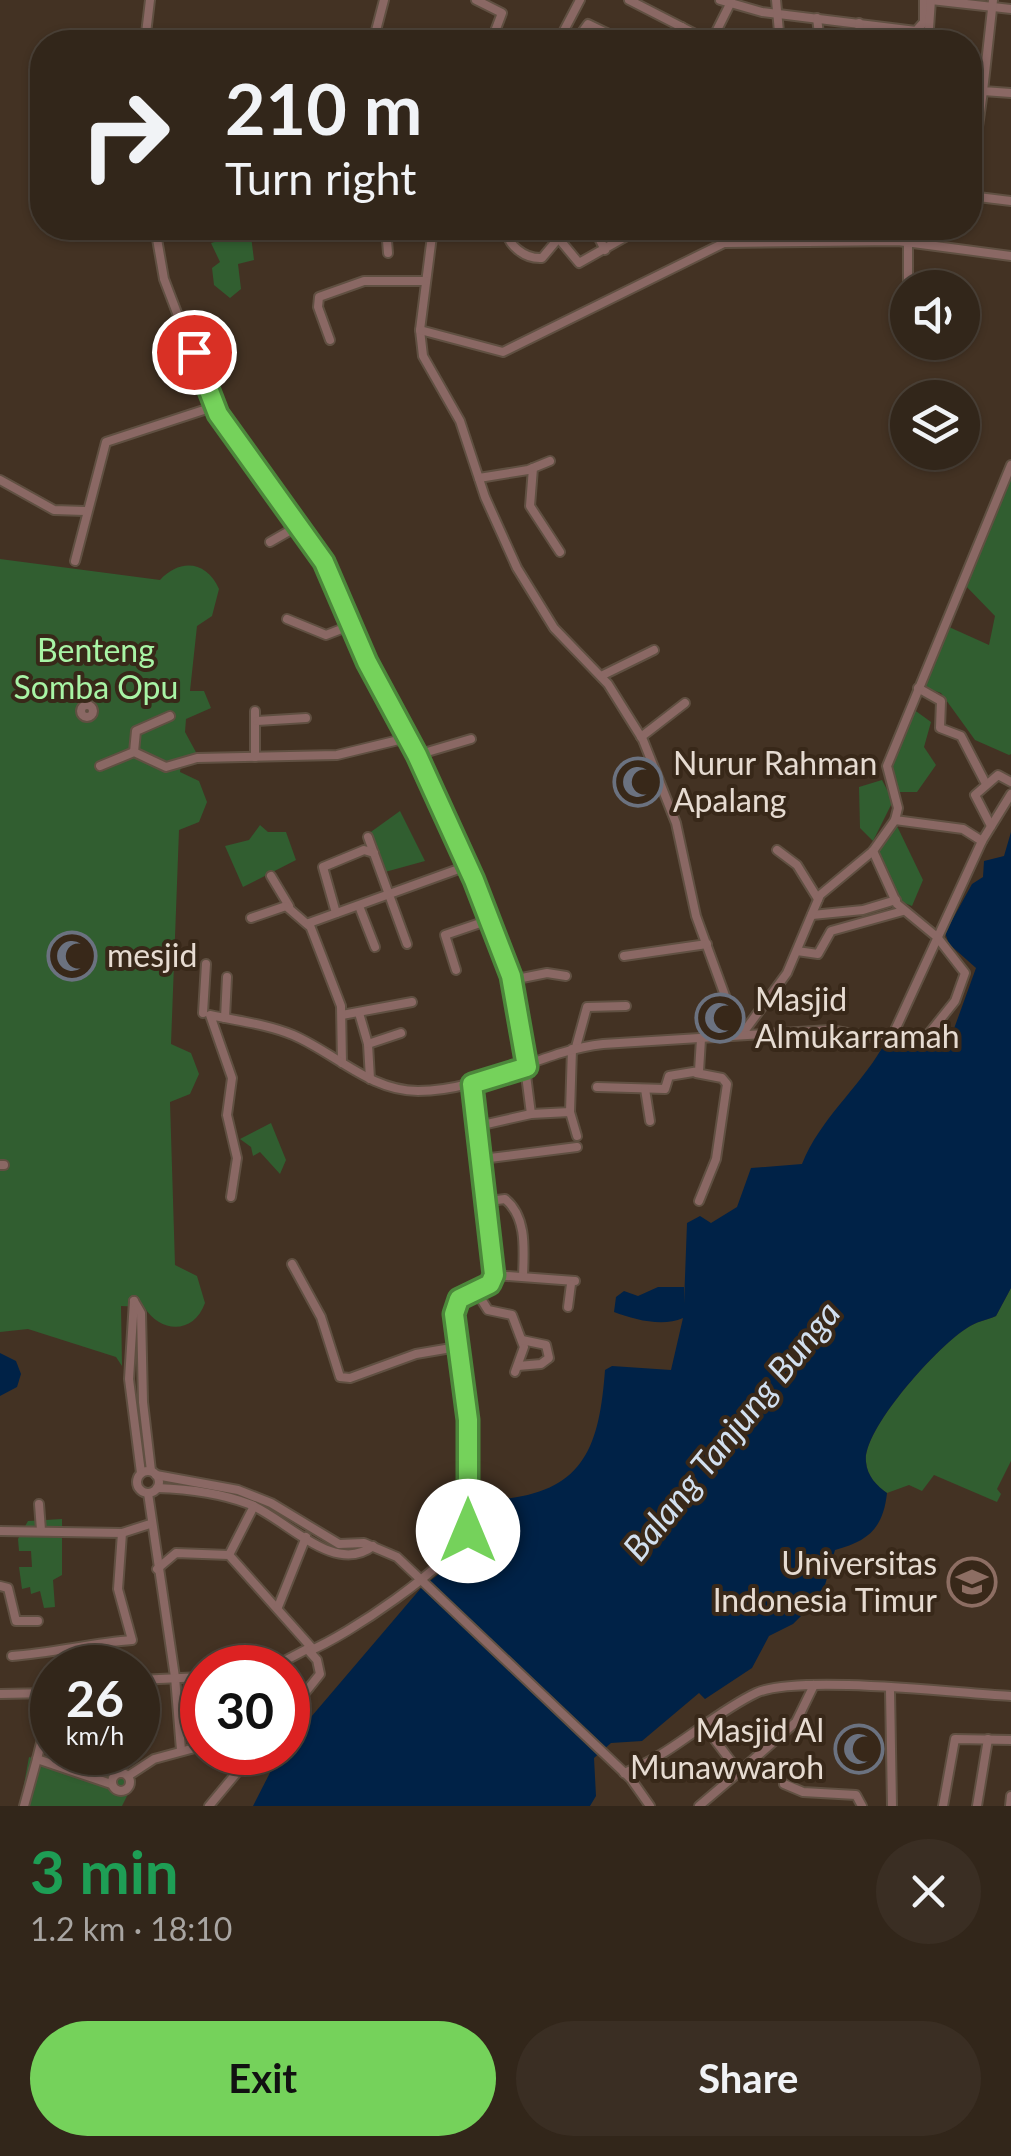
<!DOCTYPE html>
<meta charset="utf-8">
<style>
:root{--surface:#32261a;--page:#3a2e23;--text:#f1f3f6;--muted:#a8a5a2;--line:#4d4339;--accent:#75d25b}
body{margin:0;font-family:Lato,sans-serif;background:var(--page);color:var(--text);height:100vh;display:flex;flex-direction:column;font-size:38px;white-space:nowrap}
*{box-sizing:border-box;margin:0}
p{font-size:32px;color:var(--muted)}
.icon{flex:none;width:55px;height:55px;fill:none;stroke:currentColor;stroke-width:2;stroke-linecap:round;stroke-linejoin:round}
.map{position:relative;height:1806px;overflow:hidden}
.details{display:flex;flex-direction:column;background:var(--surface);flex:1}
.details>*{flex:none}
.banner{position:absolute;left:30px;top:30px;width:952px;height:210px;border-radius:40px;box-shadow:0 2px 8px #0004,0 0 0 2px var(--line);background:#32261a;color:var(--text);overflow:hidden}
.buttons{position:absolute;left:890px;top:270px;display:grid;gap:20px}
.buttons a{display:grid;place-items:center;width:90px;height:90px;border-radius:50%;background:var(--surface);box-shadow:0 2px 8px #0004,0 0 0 2px var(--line);font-size:50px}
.speed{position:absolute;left:30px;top:1645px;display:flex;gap:20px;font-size:50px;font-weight:700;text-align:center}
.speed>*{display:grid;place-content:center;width:130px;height:130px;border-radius:50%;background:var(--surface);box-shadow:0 2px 8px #0004,0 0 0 2px var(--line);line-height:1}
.speed small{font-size:25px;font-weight:400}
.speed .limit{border:15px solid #d22;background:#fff;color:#111}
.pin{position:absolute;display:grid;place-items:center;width:85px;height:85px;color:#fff;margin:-42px;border:5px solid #fff;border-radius:50%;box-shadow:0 2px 10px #0007}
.me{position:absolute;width:110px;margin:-55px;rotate:0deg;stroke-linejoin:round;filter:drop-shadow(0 0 8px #0008)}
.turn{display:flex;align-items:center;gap:35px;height:210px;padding:0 30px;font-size:45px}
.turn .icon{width:130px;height:130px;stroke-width:2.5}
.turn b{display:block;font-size:70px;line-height:85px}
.round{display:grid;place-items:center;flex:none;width:105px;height:105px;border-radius:52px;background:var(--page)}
.head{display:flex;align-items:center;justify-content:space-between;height:170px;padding:0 30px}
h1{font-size:60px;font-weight:700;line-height:75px;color:#1e9e55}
.cta{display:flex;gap:20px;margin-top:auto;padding:20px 30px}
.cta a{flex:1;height:115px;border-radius:60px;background:var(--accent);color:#111;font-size:40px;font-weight:700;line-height:115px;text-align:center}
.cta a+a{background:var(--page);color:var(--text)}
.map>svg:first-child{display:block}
.green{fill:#315e30}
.water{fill:#002247}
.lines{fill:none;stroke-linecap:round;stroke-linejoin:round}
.minor-casing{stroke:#605042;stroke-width:12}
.minor{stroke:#8a6864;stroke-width:8}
.route-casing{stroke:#4c883b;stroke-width:25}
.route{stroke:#75d25b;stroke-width:18}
.labels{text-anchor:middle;stroke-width:8;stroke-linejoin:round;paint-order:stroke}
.park-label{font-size:32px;fill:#a8f4a5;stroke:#382819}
.poi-label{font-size:32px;fill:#e6dbd1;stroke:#382819;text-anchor:start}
.water-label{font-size:35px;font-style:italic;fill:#d1dfef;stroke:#382819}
</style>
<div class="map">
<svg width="1011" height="1806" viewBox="0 0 1011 1806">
<rect width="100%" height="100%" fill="#433223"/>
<g class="green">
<polygon points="229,228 250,228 254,260 238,264 241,289 230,298 214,285 212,268 220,262 211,243 225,239"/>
<polygon points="225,348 233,361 229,371 206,374 199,354"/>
<polygon points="1011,477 1011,754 1009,755 975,740 941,693 921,686 949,627 989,645 995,616 963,583"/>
<path d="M0 559 160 580C180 558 207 561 219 589L212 616 197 626 190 691H204L211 708 186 719 185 732 198 756 182 761 180 772 199 781 207 802 199 822 179 830 171 1044 191 1053 199 1074 190 1094 170 1102 175 1265 197 1276 205 1303C194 1334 161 1334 144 1307L121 1306 122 1366 116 1357 28 1329 0 1332Z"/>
<polygon points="913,709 931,722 924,747 936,765 917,792 897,792 887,773"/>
<polygon points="882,780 893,801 873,841 860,828 859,787"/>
<polygon points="400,811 425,861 385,872 368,834"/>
<polygon points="260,825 268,832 286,832 296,860 243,887 225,846 249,840"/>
<polygon points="892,826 897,826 923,880 912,906 897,900 875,852"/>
<polygon points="271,1123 286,1160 280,1174 260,1152 253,1156 251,1147 240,1139"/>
<path d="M1011 1288V1461L997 1489 1001 1494 997 1502 934 1475 922 1491 909 1485 887 1493C877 1486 867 1476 866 1462 862 1429 940 1344 967 1328 975 1322 987 1320 996 1316Z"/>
<polygon points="62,1519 62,1575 53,1580 55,1607 44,1608 40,1591 31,1594 30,1587 22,1589 19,1567 32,1567 31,1551 19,1551 18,1539 28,1521"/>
<polygon points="29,1757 97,1778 102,1761 127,1770 135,1780 122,1806 20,1806"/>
</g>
<g class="water">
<path d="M1011 832V1288L996 1316C987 1320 975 1322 967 1328 940 1344 862 1429 866 1462 867 1476 877 1486 887 1493 883 1529 868 1541 835 1550L825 1585 806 1611 793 1624 769 1636 752 1668 705 1699 699 1693 642 1741 611 1743 594 1758 596 1796 590 1806H253L280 1753 288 1752V1744L421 1588 458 1559 475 1536 479 1513 491 1500C582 1495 599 1451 605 1370L612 1366 671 1370 683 1318C663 1327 635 1320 614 1312L616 1297 624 1291 638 1296 658 1287H684V1304L687 1223 700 1216 711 1223 737 1207 751 1168 802 1164C820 1119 858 1089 882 1048L915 1049 951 1037 976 968 949 944 945 933 972 884 983 877 984 861 1004 856Z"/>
<polygon points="0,1353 16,1361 21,1374 17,1387 0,1396"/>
</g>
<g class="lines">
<g class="minor-casing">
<g id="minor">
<polyline points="476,0 502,13 491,42"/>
<polyline points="629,0 711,42 730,4"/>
<polyline points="720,0 762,12 916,31 924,22 924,0"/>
<polyline points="776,0 780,42"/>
<polyline points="931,0 1011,9"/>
<polyline points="993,0 983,91 1011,93"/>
<polyline points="817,18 820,42"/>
<polyline points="859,23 861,42"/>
<polyline points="145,42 150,0"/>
<polyline points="373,42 384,0"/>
<polyline points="558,42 580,0"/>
<polyline points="575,42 588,24 625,42"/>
<polyline points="674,42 682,27"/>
<polyline points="928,42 931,0"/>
<polyline points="970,90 983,91 970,184"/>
<polyline points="970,196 1011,201"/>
<polyline points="126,228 156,233 164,279 213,407 324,562 367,662 417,755 474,879 515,989 531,1114"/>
<polyline points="386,228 388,253"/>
<polyline points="433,228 420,330 423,356 460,421 485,497 517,568 554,628 608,684 643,740 676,823 696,916 739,1034"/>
<path d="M507 228C506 245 525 259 542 258L557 240"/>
<polyline points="550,228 579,263 641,228"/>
<polyline points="594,228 605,250"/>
<polyline points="908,312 908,242"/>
<polyline points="420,330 503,352 724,243 898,241 1011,256"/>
<polyline points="330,340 318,307 319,297 364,281 425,281"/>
<polyline points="533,468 530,506 560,552"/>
<polyline points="479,478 528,470 550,461"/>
<polyline points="0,480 54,510 85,511"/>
<polyline points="270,542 298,526"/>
<polyline points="75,561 106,442 213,407"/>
<polyline points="287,619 326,635 352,625"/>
<polyline points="601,676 654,650"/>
<polyline points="918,688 941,701 940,728 961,736 986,784"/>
<circle cx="87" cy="711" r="6"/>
<polyline points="255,711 255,757"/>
<polyline points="257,721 306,718"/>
<polyline points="641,737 685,703"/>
<polyline points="134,752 136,731 170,716"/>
<polyline points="417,755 471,739"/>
<polyline points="100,766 134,752 166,767 197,758 337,755 407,738"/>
<polyline points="895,820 963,829 982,841 1011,794"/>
<polyline points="991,826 975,795 998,775 1011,782"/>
<polyline points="368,837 407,944"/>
<polyline points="777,850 797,865 818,899"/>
<polyline points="271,876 289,906"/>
<polyline points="359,906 375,947"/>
<polyline points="336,913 323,867 364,850 374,853"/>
<polyline points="812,915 863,910 896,900"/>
<polyline points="251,918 286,906 308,925"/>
<polyline points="797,951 818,954 831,931 903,911"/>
<polyline points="624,956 707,944"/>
<polyline points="456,970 445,935 489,920"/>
<polyline points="512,980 547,973 566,976"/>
<polyline points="203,1013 206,964"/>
<polyline points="359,1013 368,1044 370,1079"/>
<polyline points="342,1015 412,1002"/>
<polyline points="225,1018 227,977"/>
<polyline points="743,1033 787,973 820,895 873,851 895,820 898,808 887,766 1011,465"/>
<polyline points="890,1041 982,841"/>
<polyline points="368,1044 401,1033"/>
<polyline points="576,1047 587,1007 626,1006"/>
<polyline points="342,1063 341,1006 309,923 467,866"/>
<polyline points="696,1073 722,1078 727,1084 716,1159 699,1201"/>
<polyline points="597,1087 665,1089 669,1076 699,1071 701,1039"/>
<polyline points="645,1089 650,1121"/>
<polyline points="570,1112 577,1136"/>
<polyline points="478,1126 531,1114 570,1112 572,1049"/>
<polyline points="482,1159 577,1147"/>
<polyline points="0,1165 4,1165"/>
<path d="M231 1197 237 1158 227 1115 232 1078 210 1015C237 1021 267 1024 293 1035 335 1053 370 1091 418 1091 484 1091 540 1051 603 1044L830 1030 911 1044 927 1036 955 1001 965 973 937 937 897 904 873 851"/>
<path d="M489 1201 505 1199C527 1217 524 1249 523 1276"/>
<polyline points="292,1264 321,1317 340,1377 350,1378 416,1354 457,1347"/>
<polyline points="494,1275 575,1281"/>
<polyline points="476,1291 488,1310 512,1315 524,1347 515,1372"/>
<polyline points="134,1301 129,1379 141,1473"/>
<polyline points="134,1301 141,1313 143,1402 151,1471"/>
<polyline points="568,1307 571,1284"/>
<polyline points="518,1366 541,1364 549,1358 546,1345 522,1340"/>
<circle cx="148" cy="1482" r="11"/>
<polyline points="156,1475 238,1490 271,1503 339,1544 364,1543 397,1557 631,1779 650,1806"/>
<path d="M157 1488C189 1489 220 1493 249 1504 285 1518 334 1576 373 1546"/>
<polyline points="148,1493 175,1677 181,1750"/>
<polyline points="39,1504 41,1530"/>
<polyline points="0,1531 122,1533 150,1524"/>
<polyline points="229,1555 254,1506"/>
<polyline points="157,1569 176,1553 229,1555 311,1647 271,1668"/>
<polyline points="0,1586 8,1588 16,1621 38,1621"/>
<polyline points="278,1607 306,1537"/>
<path d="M12 1656C53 1653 92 1643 132 1640L118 1589 122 1533"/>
<polyline points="138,1680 202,1677"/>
<polyline points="890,1690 892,1806"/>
<polyline points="0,1694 52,1693"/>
<polyline points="52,1699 37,1759 111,1784"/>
<path d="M288 1714 320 1674 317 1660 309 1651C348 1635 448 1568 468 1531V1420L454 1314 459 1299 491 1283 494 1275 471 1084"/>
<polyline points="739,1772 796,1722 814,1685"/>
<circle cx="121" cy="1782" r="9"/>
<path d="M624 1773C672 1755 710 1715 756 1693 797 1674 958 1693 1011 1696"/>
<polyline points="128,1776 154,1759 202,1746"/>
<polyline points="784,1784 803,1792 856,1795 862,1806"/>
<polyline points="24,1806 37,1759"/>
<polyline points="209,1806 254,1752"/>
<polyline points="699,1806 739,1772 703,1724"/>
<polyline points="943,1806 955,1739 1011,1740"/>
<polyline points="977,1806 988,1739"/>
<polyline points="1010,1806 1011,1796"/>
</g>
</g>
<use href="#minor" class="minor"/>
</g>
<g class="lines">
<g class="route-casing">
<polyline id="route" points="194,352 218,414 324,562 367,662 417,755 474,880 511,976 527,1067 472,1084 494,1275 490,1284 459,1299 454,1314 468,1420 468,1531"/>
</g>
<use href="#route" class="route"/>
</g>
<defs>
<g id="mosque-ring" transform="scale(2.5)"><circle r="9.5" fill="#382819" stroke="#6b7280" stroke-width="1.5"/><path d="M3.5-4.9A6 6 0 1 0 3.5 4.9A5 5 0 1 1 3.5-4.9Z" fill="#6b7280"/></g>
<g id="university-ring" transform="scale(2.5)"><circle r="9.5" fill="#382819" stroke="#8d6e63" stroke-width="1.5"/><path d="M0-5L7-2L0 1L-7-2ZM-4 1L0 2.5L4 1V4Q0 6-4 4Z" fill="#8d6e63"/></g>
</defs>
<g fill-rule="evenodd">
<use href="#mosque-ring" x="638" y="782"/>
<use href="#mosque-ring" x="72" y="956"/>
<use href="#mosque-ring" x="720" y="1018"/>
<use href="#university-ring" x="972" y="1582"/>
<use href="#mosque-ring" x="859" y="1749"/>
</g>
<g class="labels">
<g class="park-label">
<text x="96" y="662">Benteng<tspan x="96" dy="37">Somba Opu</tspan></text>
</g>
<g class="poi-label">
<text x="673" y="775">Nurur Rahman<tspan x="673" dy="37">Apalang</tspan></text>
<text x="107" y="967">mesjid</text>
<text x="755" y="1011">Masjid<tspan x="755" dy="37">Almukarramah</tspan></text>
<text x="937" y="1575" text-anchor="end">Universitas<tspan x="937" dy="37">Indonesia Timur</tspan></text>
<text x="824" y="1742" text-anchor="end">Masjid Al<tspan x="824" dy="37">Munawwaroh</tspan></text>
</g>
<g class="water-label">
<text transform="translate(732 1431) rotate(-51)" y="12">Balang Tanjung Bunga</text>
</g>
</g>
</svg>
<div class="buttons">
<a><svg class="icon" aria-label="sound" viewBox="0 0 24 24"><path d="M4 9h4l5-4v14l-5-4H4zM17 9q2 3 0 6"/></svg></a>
<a><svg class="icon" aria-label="layers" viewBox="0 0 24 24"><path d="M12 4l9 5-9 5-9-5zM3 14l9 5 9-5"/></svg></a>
</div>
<div class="speed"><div>26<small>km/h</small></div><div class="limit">30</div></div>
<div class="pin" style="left:194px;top:352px;background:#d93025"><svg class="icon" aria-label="arrive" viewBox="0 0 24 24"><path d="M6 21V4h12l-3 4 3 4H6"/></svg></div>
<svg class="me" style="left:468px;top:1531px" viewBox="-20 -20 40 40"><circle r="19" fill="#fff"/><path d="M0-13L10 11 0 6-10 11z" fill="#75d25b"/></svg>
<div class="banner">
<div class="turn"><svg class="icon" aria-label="right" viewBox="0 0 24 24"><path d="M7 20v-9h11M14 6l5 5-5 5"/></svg><div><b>210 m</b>Turn right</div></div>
</div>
</div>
<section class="details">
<div class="head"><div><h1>3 min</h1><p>1.2 km · 18:10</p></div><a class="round"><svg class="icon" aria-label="close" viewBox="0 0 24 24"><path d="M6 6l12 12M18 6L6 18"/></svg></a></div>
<div class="cta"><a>Exit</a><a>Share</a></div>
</section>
